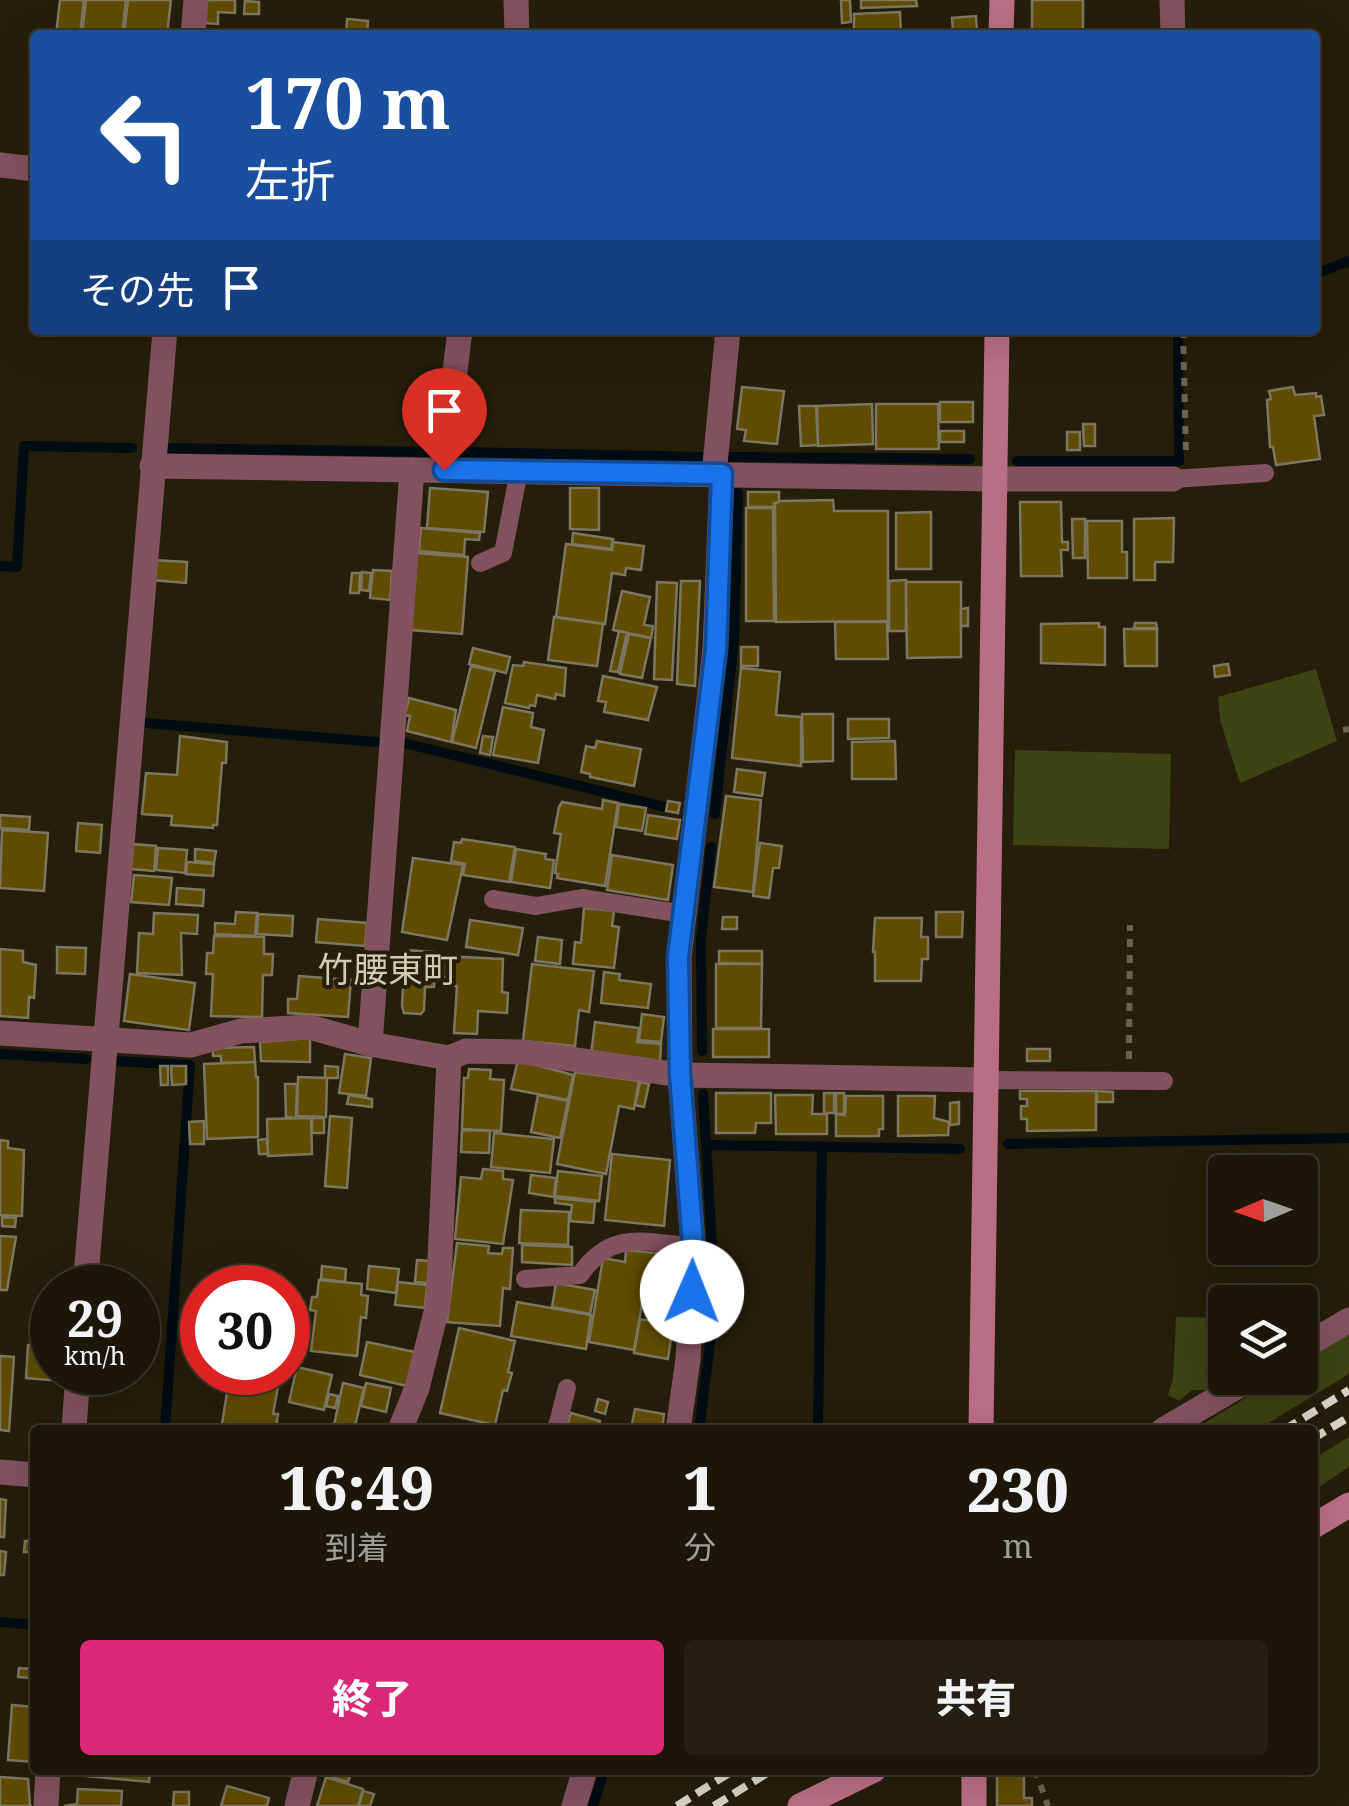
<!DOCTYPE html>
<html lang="ja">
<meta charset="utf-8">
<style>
:root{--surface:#1b1608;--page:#241f12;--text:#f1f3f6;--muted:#a09f9c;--line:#393529;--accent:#db2777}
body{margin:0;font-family:"Noto Serif","Noto Sans JP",serif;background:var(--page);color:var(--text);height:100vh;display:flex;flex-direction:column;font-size:38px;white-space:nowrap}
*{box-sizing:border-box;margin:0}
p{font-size:32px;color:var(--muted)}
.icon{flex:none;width:55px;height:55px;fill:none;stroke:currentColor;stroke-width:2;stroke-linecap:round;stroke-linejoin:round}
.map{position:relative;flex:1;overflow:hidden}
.panel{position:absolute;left:30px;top:1425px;width:1288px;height:350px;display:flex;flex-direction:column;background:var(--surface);border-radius:10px;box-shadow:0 10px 40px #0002,0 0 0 2px var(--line)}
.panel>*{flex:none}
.top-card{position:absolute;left:30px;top:30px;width:1290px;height:305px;border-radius:10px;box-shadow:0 10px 40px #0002,0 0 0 2px var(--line);background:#1a4fa0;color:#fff;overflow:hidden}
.needle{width:65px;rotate:268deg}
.tools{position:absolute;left:1208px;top:1155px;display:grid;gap:20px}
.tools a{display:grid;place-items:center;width:110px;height:110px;border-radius:10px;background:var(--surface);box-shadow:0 10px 40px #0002,0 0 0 2px var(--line);font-size:50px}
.speed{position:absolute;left:30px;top:1265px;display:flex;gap:20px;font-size:50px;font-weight:700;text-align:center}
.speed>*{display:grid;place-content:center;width:130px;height:130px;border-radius:50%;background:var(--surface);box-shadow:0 10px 40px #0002,0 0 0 2px var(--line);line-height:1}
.speed small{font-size:25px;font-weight:400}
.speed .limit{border:15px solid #d22;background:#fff;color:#111}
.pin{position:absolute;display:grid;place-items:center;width:85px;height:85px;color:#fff;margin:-102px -42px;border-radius:50% 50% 50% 0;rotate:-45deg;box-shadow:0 0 10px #0007}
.pin .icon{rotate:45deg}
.me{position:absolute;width:110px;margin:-55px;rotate:1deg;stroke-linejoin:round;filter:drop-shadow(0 0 8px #0008)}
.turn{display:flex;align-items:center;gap:35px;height:210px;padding:0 50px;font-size:45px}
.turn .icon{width:130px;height:130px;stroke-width:2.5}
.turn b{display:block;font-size:70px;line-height:85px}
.then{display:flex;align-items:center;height:95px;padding:0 50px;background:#0003;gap:20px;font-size:38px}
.eta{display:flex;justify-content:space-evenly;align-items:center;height:170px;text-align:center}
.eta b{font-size:60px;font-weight:800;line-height:70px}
.button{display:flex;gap:20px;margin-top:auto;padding:20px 50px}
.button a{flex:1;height:115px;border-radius:10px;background:var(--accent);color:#fff;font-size:40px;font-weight:800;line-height:115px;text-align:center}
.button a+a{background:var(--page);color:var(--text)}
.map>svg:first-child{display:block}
.green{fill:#3d4312}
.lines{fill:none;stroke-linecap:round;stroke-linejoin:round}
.stream{stroke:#000c12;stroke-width:10}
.building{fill:#604c00;stroke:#7d7660;stroke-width:2.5}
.path{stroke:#696452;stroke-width:6;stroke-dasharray:8 8;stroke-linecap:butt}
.lane{stroke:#82525f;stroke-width:18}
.street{stroke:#82525f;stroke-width:25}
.secondary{stroke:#ba6e84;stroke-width:25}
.rail{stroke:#d7d3c6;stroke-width:8;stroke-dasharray:15 8;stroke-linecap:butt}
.route-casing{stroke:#114b97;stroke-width:25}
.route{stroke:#1a73e8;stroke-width:18}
.labels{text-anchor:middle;stroke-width:8;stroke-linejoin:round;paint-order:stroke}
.quarter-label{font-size:35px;fill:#d2cab2;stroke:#241e0a}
</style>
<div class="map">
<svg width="1349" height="1806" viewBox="0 0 1349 1806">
<rect width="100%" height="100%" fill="#241e0a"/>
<g class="green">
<polygon points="1316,669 1337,741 1240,783 1220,720 1218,697"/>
<polygon points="1015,750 1171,754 1169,849 1013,845"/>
<polygon points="1176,1317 1225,1318 1225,1378 1239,1378 1217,1390 1192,1390 1179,1401 1168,1395 1173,1379"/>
<polygon points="1349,1333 1349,1374 1257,1430 1193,1430 1278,1378 1300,1378 1300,1364"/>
<polygon points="1349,1437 1349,1467 1313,1491 1313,1459"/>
</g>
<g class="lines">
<g class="stream">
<polyline points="1315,274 1349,261"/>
<polyline points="165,448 429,452"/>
<polyline points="462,452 703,457"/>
<polyline points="728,457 970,459"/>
<polyline points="1017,461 1179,461 1178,330"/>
<polyline points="0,566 17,567 24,446 132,448"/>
<polyline points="145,723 377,742"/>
<polyline points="404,743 665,807"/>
<polyline points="715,814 734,640 738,493"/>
<polyline points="702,1051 701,939 711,847"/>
<polyline points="0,1054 86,1059"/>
<polyline points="114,1061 190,1065 165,1430"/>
<polyline points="1008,1144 1349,1138"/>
<polyline points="707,1145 960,1149"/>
<polyline points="699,1430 710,1343 712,1245 703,1094"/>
<polyline points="818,1430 822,1146"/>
<polyline points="0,1622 35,1625"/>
<polyline points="593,1806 604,1770"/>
</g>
</g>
<g class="building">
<polygon points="60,0 84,0 80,35 56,35"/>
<polygon points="86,0 126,0 122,35 82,35"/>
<polygon points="128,0 171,0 167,35 124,35"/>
<polygon points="206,0 235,0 235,13 218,12 218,24 205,23"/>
<polygon points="841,0 850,0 851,22 842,23"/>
<polygon points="861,0 916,0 917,6 861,8"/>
<rect x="1032" y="0" width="51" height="35"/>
<polygon points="245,1 259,2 259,14 244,14"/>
<polygon points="900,12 901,35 854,35 854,14"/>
<polygon points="976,16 977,31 953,32 952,18"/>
<polygon points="347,19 368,21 367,35 346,35"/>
<polygon points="742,387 784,391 777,444 744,441 746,430 737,429"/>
<polygon points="1293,387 1295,395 1316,393 1316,397 1321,396 1324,415 1314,416 1320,459 1276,465 1273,447 1270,447 1267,400 1271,399 1269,391"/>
<rect x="940" y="402" width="33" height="20"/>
<polygon points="872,404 873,444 818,446 817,406"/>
<polygon points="876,404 938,404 939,449 876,449"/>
<polygon points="799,406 816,406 818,445 801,446"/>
<polygon points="1083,424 1095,424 1095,446 1084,446"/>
<rect x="940" y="431" width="24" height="11"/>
<rect x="1067" y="432" width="13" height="18"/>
<polygon points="430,488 488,492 484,532 427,528"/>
<polygon points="570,488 599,488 599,530 570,529"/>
<polygon points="748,492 779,492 779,503 774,503 774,507 748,507"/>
<polygon points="833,500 834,511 888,511 888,621 776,622 775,504 780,501"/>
<polygon points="1020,502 1061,502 1062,542 1068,542 1068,550 1061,550 1062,576 1021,576"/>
<polygon points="746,508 773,508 774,621 746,621"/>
<polygon points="931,512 931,569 896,569 896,513"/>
<polygon points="1174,518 1173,562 1155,562 1155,580 1134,580 1134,519"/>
<polygon points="1072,519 1085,519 1085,558 1073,558"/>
<polygon points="1087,521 1122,521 1122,552 1127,552 1127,578 1088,578"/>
<polygon points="421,528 480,533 479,540 465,539 464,555 419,551"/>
<polygon points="573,533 613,539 611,549 572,544"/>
<polygon points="613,542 644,546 641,570 626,568 625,575 612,573 605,624 556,617 566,544 612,550"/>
<polygon points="417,553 468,557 462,634 411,630"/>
<polygon points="153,560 187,562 186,583 152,580"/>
<polygon points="373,570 392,571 390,600 370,598"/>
<polygon points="362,572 371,573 369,591 361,590"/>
<polygon points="352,573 360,573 359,593 350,593"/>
<polygon points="906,580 906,631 889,631 889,581"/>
<polygon points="681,581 700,581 695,686 677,684"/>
<polygon points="657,582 677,583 672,680 654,679"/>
<polygon points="906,582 961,582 961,657 907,658"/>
<polygon points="622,591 650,597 644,625 653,626 651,638 613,630"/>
<polygon points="968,608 968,626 961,626 961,609"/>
<polygon points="554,617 603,624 597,666 548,660"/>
<polygon points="835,622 887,622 888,659 836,659"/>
<polygon points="1099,623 1099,627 1105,627 1105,665 1041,663 1041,624"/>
<polygon points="1135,623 1156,623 1157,628 1134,628"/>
<polygon points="1124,629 1157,629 1157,666 1125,666"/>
<polygon points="619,631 627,633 618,672 610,671"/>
<polygon points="629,634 651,638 642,678 620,674"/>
<rect x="741" y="647" width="17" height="19"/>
<polygon points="473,648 510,657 506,673 469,664"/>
<polygon points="524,662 566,668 564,696 556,694 555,699 537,695 535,706 530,705 529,708 505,703 513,665 523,666"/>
<polygon points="1228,664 1230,675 1215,677 1214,666"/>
<polygon points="471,666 495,671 476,748 452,742"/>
<polygon points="741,668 780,672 776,715 801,717 801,766 732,758"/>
<polygon points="603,676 657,687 648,720 604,712 606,702 598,701"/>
<polygon points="409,698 456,710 451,742 407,731 410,716 405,715"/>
<polygon points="503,707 533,713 531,727 544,730 538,763 493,755"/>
<polygon points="802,714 833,714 833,761 803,762"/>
<polygon points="848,719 889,719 889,738 848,739"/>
<polygon points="180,736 227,742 226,763 222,763 217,825 213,825 213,828 171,825 172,816 142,814 146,773 177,775"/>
<polygon points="483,736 493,737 490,755 480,753"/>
<polygon points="597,741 641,749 634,786 590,777 590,774 581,772 586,746 595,748"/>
<polygon points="895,741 896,779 852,779 852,742"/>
<polygon points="737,769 765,773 762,796 734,792"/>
<polygon points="726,796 761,800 753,892 714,887"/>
<polygon points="603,800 618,803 605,886 557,878 558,874 555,873 561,834 554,833 559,807 562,802 602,809"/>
<polygon points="668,801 680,803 678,813 666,811"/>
<polygon points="619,804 646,808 642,831 616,827"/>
<polygon points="0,815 30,817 29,830 0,828"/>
<polygon points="648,815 680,820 677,839 645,834"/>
<polygon points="78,823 102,825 100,853 76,851"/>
<polygon points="2,830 48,833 44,891 0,888"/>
<polygon points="462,839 515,847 509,882 463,875 465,864 451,861 454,842 461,843"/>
<polygon points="760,843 782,846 779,868 773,868 769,898 753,896"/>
<polygon points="133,844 156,846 154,871 131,869"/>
<polygon points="158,848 187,850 185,873 156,870"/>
<polygon points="195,849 216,851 214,863 195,861"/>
<polygon points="516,849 546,854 545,859 554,860 550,888 511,882"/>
<polygon points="612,855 673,865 668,900 607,890"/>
<polygon points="413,858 463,865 447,940 402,932"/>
<polygon points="187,862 214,864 213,876 186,874"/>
<polygon points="134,875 172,878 169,905 131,902"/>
<polygon points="177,888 204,890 203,906 176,904"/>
<polygon points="584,908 614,911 612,926 619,927 614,968 573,964 575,942 581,943"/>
<polygon points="236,912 257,913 255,936 215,934 215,923 235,924"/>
<polygon points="936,912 963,912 962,937 936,937"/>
<polygon points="154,913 198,915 197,934 181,933 182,975 137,973 139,933 153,934"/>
<polygon points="258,914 293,916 292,936 257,934"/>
<polygon points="723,917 737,917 737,929 722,929"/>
<polygon points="875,918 922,918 921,937 928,937 928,959 922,959 921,981 875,981 875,952 873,952"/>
<polygon points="318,919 367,923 365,946 316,942"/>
<polygon points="470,920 523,928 518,955 466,947"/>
<polygon points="214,936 264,937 264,954 273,954 272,975 263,975 262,1017 211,1016 213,974 206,974 207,953 213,953"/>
<polygon points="538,937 562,940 560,964 535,961"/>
<polygon points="57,947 86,948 85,974 57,973"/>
<polygon points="0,949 23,951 23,962 36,965 34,998 29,997 28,1018 0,1016"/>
<polygon points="405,950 435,952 434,987 425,987 424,1010 421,1014 404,1013 402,1006"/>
<polygon points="719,951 762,951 762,964 719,963"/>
<polygon points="443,956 503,959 502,992 508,993 507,1013 478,1011 477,1034 454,1033 457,986 452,986 452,978 442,977"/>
<polygon points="532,964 594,971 589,1012 579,1010 575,1046 523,1041"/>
<polygon points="716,964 762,964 761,1028 716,1028"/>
<polygon points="604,972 620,974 619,980 651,984 648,1008 601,1003"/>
<polygon points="130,974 195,983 189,1030 124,1021"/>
<polygon points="299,976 351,980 348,1017 288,1013 288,999 297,999"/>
<polygon points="642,1014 664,1017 661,1042 639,1040"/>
<polygon points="595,1022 639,1028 637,1042 661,1044 660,1063 591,1055"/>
<rect x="713" y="1029" width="56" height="28"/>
<polygon points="310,1038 310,1062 261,1061 260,1042"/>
<polygon points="254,1047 255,1062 221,1063 221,1056 213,1056 213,1048"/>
<rect x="1027" y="1049" width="23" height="12"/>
<polygon points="345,1054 371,1058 366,1096 339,1093"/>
<polygon points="518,1060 573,1075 568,1100 511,1089"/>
<polygon points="255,1062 256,1077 258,1077 258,1137 207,1139 204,1064"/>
<polygon points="160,1066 168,1066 168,1085 161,1085"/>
<polygon points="171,1066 186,1066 186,1084 172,1085"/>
<polygon points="325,1066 338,1067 338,1078 325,1078"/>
<polygon points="469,1069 491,1070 490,1079 504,1080 501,1131 462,1129 464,1078 468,1078"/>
<polygon points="575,1072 639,1081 634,1109 619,1106 606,1174 557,1164"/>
<polygon points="298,1077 327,1078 326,1117 297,1116"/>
<polygon points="640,1082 649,1084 644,1107 635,1105"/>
<polygon points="285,1084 297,1084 296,1118 286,1117"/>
<polygon points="1020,1091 1096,1091 1096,1130 1027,1131 1027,1119 1021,1119 1021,1106 1027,1106 1027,1099 1020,1099"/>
<polygon points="1097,1091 1113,1092 1113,1102 1097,1102"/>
<polygon points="716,1093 771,1093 771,1123 756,1123 755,1133 716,1133"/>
<rect x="824" y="1093" width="10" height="20"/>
<rect x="836" y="1093" width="8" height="21"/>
<polygon points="349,1095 372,1099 372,1107 347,1104"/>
<polygon points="538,1095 568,1101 560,1138 531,1132"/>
<polygon points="775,1095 813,1095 812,1114 827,1114 827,1134 776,1134"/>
<polygon points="846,1096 883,1096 883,1129 879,1129 879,1136 836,1136 836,1114 845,1115"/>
<polygon points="898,1096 935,1096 934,1118 949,1122 948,1135 898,1136"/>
<polygon points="959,1102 959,1124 950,1125 950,1103"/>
<polygon points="330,1116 352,1118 347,1188 325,1186"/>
<polygon points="311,1118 312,1154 268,1156 267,1119"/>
<rect x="312" y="1118" width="12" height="15"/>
<polygon points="204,1121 204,1144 190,1144 189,1122"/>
<polygon points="462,1130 490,1131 489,1153 461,1152"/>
<polygon points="494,1133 554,1139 550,1173 491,1167"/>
<polygon points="267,1139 268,1154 259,1154 258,1140"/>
<polygon points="0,1140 8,1141 8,1148 24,1150 22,1216 0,1215"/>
<polygon points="612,1154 670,1160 664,1226 605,1220"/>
<polygon points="483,1169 503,1171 503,1179 513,1180 503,1244 455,1239 461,1177 481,1179"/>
<polygon points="558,1171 602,1176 599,1201 555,1196"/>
<polygon points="531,1175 556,1178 554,1197 529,1193"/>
<polygon points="555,1198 595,1202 593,1223 570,1221 572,1205 555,1203"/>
<polygon points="521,1210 569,1212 568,1245 519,1243"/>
<polygon points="2,1217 16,1218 15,1227 2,1226"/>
<polygon points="0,1236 16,1237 7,1290 0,1290"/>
<polygon points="457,1243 489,1246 488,1253 502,1254 503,1248 513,1248 510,1289 503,1288 500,1326 447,1322"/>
<polygon points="522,1245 572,1247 572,1265 522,1262"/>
<polygon points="626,1250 674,1255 671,1285 663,1284 664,1277 647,1275 634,1350 589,1342 603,1258 625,1262"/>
<polygon points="417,1260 430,1261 428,1283 415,1282"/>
<polygon points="322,1266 346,1269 345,1282 321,1279"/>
<polygon points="369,1266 399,1269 396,1293 367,1289"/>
<polygon points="319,1280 362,1284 361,1295 368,1296 366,1318 361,1317 357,1356 311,1351 316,1311 310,1310 312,1297 317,1297"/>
<polygon points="398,1282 427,1285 425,1308 395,1305"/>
<polygon points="556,1283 595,1290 590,1314 552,1307"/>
<polygon points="517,1302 591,1315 586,1349 511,1336"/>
<polygon points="640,1319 673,1325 668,1359 634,1353"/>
<polygon points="459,1328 515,1341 508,1372 512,1373 507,1391 503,1390 495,1425 440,1413"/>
<polygon points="367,1342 415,1352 407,1386 360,1375"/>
<polygon points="28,1345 52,1347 52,1372 62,1372 61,1381 26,1378"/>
<polygon points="0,1356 14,1357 9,1431 0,1430"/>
<polygon points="297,1367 332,1375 324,1410 289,1402"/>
<polygon points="230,1374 279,1381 273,1414 278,1414 276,1428 221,1430"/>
<polygon points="343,1383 364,1388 354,1430 333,1430"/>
<polygon points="366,1383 391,1388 386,1412 361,1406"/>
<polygon points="329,1394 338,1396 335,1408 326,1406"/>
<polygon points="598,1399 608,1402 605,1414 595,1411"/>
<polygon points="635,1409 664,1414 662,1429 632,1424"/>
<polygon points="571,1413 600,1421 597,1430 566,1430"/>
<polygon points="0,1499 6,1500 4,1537 0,1537"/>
<polygon points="25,1541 34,1541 33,1552 24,1552"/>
<polygon points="0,1551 6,1552 4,1575 0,1575"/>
<polygon points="19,1668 31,1669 31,1678 18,1677"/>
<polygon points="12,1705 35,1707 35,1762 8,1760"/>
<polygon points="86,1770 150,1770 149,1782 85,1776"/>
<polygon points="254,1770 293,1770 293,1775 254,1773"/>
<polygon points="319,1770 352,1770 348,1782 318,1773"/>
<polygon points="1001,1770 1024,1770 1024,1798 1032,1798 1032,1806 997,1806 997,1772"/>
<polygon points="0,1777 28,1779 30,1806 32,1806 0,1806"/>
<polygon points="326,1777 363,1789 358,1806 317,1806"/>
<polygon points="227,1786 269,1798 267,1806 221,1806"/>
<polygon points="78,1789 122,1791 121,1806 64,1806 77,1804"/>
<polygon points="363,1791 374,1794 370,1806 359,1806"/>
<polygon points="174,1792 189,1792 189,1806 173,1806"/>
</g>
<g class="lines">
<g class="path">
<polyline points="1183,330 1186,455"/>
<polyline points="1343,730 1349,729"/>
<polyline points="1129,1059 1130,925"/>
<polyline points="1035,1770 1048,1806"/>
</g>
<g class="lane">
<polyline points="1173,479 1265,473"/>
<polyline points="480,563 503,553 519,471"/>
<polyline points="493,899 536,906 582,898 684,914"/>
<polyline points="986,1080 1164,1081"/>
<path d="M525 1279 580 1275C611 1229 645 1242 693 1247"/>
<polyline points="556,1430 567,1388"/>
</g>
<g class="street">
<polyline points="516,0 517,35"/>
<polyline points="1172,0 1173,35"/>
<polyline points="193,35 196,0"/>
<polyline points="0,165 35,169"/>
<polyline points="152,466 995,479 1173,479"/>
<polyline points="443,470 460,330"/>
<polyline points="714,474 728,330"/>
<polyline points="0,1033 191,1045 241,1031 309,1027 370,1044 449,1058 466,1051 523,1052 680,1075 986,1080"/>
<polyline points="370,1044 412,470"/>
<polyline points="85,1288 165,330"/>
<polyline points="1300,1349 1349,1320"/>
<polyline points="74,1430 78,1372"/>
<polyline points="400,1430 417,1388 438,1304 449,1058"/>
<polyline points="678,1430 688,1359 694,1258 680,1075 679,957 715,649 722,474"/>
<polyline points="1163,1430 1252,1378"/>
<polyline points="0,1472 35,1475"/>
<polyline points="46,1806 48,1770"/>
<polyline points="297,1806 306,1770"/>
<polyline points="574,1806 585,1770"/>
</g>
<g class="secondary">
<polyline points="1001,35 1002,0"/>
<polyline points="981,1430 997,330"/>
<polyline points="1312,1527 1349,1505"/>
<polyline points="800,1806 874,1770"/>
<polyline points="974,1806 974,1770"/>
</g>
<g class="rail">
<polyline points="1284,1430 1349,1390"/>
<polyline points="1312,1439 1349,1417"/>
<polyline points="677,1806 734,1770"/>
<polyline points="714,1806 772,1770"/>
</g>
</g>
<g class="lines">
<g class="route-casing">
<polyline id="route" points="444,470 722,474 716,649 678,957 680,1074 694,1258 692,1292"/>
</g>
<use href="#route" class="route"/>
</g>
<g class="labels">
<g class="quarter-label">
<text x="388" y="982">竹腰東町</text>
</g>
</g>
</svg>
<div class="tools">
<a><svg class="needle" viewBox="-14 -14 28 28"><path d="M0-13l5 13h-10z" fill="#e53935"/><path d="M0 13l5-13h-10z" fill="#a09f9c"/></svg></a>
<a><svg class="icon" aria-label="layers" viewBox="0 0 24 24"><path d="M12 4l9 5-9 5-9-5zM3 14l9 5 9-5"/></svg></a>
</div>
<div class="speed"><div>29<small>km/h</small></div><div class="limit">30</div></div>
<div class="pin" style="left:444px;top:470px;background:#d93025"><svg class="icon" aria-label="arrive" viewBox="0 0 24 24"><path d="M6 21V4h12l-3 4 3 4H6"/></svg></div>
<svg class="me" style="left:692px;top:1292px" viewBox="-20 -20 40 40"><circle r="19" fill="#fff"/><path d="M0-13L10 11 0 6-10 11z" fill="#1a73e8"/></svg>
<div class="top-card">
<div class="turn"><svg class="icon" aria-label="left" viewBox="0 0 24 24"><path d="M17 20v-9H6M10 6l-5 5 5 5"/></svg><div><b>170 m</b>左折</div></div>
<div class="then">その先<svg class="icon" aria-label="arrive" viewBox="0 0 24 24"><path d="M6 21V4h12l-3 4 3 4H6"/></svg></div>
</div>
<section class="panel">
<div class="eta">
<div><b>16:49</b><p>到着</p></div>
<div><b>1</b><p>分</p></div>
<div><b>230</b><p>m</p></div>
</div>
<div class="button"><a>終了</a><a>共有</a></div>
</section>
</div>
